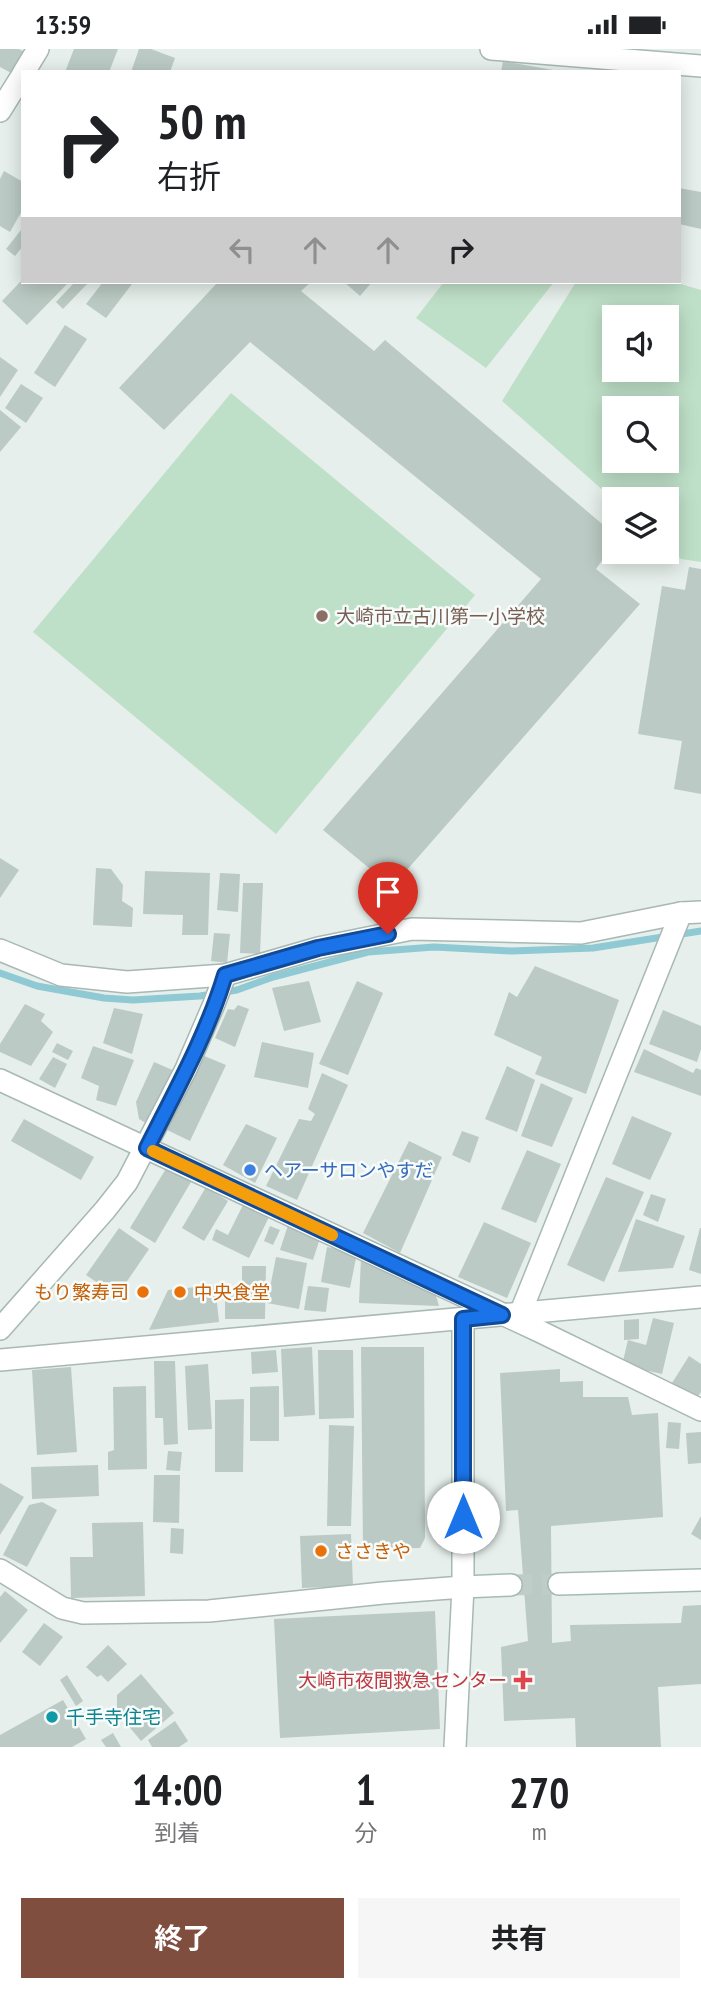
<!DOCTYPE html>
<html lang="ja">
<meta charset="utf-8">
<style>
:root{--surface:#fff;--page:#f6f6f6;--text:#202124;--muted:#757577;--accent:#7f4e3f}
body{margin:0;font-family:"PT Sans Narrow","Noto Sans JP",sans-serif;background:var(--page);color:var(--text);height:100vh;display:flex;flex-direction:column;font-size:26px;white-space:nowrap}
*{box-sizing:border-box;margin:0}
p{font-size:23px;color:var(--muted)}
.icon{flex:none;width:38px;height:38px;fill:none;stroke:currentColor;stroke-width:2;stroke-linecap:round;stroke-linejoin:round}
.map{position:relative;height:1698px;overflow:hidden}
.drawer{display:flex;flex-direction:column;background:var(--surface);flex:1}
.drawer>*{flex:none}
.hud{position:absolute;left:21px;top:21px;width:660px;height:214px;border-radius:0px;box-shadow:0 4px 18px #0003;background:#fff;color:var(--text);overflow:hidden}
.fabs{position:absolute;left:602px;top:256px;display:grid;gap:14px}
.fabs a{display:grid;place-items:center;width:77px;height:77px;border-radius:0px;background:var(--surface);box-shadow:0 4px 18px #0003;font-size:35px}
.pin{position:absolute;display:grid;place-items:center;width:60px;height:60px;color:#fff;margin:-72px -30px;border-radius:50% 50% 50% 0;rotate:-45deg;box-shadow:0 0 7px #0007}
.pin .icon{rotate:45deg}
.me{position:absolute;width:77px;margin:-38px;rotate:0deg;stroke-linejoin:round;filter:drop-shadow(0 0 5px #0008)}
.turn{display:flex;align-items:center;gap:24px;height:147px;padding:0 21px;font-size:32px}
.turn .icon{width:91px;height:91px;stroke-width:2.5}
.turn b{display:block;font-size:49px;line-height:60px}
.lanes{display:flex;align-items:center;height:66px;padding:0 21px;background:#0003;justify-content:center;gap:35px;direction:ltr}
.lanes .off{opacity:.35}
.eta{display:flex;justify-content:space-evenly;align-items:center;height:119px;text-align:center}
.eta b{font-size:42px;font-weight:700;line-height:49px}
.cta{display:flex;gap:14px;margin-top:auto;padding:14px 21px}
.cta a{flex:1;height:80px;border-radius:0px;background:var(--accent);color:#fff;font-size:28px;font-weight:700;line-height:80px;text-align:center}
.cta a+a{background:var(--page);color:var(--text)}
.status{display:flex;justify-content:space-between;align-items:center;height:49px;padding:0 35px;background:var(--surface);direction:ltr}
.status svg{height:19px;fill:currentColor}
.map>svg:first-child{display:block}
.green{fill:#bfe0c8;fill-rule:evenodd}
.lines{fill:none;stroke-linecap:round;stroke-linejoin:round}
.stream{stroke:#8ec9d4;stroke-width:7}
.building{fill:#bbcac4}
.secondary-tunnel{stroke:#bfccc8;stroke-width:21;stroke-dasharray:21 10;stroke-linecap:butt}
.street-casing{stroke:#a8b8b2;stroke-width:24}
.secondary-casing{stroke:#a4bbb3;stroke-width:24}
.street{stroke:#fff;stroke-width:21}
.secondary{stroke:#fff;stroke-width:21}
.route-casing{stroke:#114b97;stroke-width:18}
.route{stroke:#1a73e8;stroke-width:12}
.slow{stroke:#f59e0b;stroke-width:12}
.education-dot{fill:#8d6e63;stroke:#f7fbf9;stroke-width:2.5}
.shop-dot{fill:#3f7fe0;stroke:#f7fbf9;stroke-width:2.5}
.food-dot{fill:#e8710a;stroke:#f7fbf9;stroke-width:2.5}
.health-dot{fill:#e0444e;stroke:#f7fbf9;stroke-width:2.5}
.culture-dot{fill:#0f9aa8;stroke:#f7fbf9;stroke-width:2.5}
.labels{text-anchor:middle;stroke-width:5;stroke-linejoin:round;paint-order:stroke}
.education-label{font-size:19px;fill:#785e54;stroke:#f7fbf9;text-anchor:start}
.shop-label{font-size:19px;fill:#366cbe;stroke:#f7fbf9;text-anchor:start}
.food-label{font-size:19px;fill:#c56008;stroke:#f7fbf9;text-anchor:start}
.health-label{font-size:19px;fill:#be3a42;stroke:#f7fbf9;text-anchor:end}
.culture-label{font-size:19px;fill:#0d838f;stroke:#f7fbf9;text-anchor:start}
</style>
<div class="status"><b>13:59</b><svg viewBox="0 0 49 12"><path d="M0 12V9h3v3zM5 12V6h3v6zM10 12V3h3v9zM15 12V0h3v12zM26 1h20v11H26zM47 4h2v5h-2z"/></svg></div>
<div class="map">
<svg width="701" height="1698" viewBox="0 0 701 1698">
<rect width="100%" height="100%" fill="#e6efeb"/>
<g class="green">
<polygon points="444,233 554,233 486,319 416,269"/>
<path d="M576 233H674L701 241V513L681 510 667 497V450L614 451 502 352ZM614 268H667V320H614ZM614 359H667V411H614Z"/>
<polygon points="231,344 475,546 276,785 33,583"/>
</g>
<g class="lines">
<polyline class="stream" points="0,924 37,937 104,949 133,951 200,947 237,941 273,928 368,903 434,898 512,902 593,899 701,882"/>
</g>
<g class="building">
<polygon points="0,0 19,0 26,4 13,25 0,18"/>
<polygon points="74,0 118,0 109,23 65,23"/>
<polygon points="139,0 151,0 175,9 170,23 131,23"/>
<polygon points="503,12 553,21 553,23 501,23"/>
<polygon points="4,122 23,133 23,160 10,183 0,177 0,130"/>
<polygon points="679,139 701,143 701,180 679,175"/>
<polygon points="21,181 23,183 23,197 15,207 6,200"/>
<polygon points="23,230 23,233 69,233 27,276 2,252"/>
<polygon points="75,233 89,233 63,260 56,253"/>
<polygon points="103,233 128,233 132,235 106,269 86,255"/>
<polygon points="218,233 311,233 301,242 374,302 385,291 614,485 614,495 596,520 640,555 392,838 323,781 541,530 250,293 164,381 119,339"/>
<polygon points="344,233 372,233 360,247"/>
<polygon points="65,276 87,290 55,338 34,324"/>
<polygon points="0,308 18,321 0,348"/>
<polygon points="21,335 43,349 26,374 5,359"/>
<polygon points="0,361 21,378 0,403"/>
<polygon points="689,518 701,520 701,745 674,740 682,692 638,685 662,537 685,541"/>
<polygon points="0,809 19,821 0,849"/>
<polygon points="96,819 111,820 123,836 122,852 133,859 132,878 93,876"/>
<polygon points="145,822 210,824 208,886 182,886 183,866 143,865"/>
<polygon points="220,824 240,825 238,863 217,861"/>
<polygon points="243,834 263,834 260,905 240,904"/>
<polygon points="214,884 230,885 227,914 211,912"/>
<polygon points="535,917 619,951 586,1045 535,1025 542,1008 494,986 509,943 517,948"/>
<polygon points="309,932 321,973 284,982 272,939"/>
<polygon points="357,932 383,944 348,1026 319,1015"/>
<polygon points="25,955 45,965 41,972 53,983 31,1017 0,1003 0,995"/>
<polygon points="238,956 249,960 235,998 215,989 228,960 234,961"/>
<polygon points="114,959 143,965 132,1005 103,994"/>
<polygon points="663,961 701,977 701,1000 697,1013 649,995"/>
<polygon points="262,993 314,1004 308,1039 254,1028"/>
<polygon points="57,994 73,1002 68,1011 52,1003"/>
<polygon points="93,997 134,1011 116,1057 96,1051 99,1037 81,1029"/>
<polygon points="644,1000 693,1024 696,1019 701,1021 701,1047 634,1023"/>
<polygon points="202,1006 226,1016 190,1092 165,1080"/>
<polygon points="53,1008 67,1015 55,1039 39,1030"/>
<polygon points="154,1013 177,1023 149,1076 139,1070 136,1053"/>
<polygon points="507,1017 535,1031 517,1083 485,1070"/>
<polygon points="322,1024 348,1036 297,1151 266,1137 299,1070 311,1072 315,1065 308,1060"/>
<polygon points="541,1034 573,1049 552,1098 521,1087"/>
<polygon points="632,1067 672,1084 650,1131 612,1115"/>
<polygon points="24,1070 94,1108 81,1131 11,1092"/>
<polygon points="246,1075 277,1089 255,1134 223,1116"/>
<polygon points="462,1082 479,1088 470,1114 452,1106"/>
<polygon points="409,1092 442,1108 400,1204 363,1184"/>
<polygon points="527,1101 561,1115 536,1174 501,1160"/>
<polygon points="167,1118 191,1133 155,1194 130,1179"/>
<polygon points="606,1128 644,1143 604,1233 567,1216"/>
<polygon points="206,1138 228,1152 204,1192 182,1179"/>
<polygon points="651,1145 666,1150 658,1173 643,1166"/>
<polygon points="243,1156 269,1168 249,1209 212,1191 216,1180 228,1186"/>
<polygon points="636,1170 685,1187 673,1219 618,1223"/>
<polygon points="484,1173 531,1194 507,1249 458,1228"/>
<polygon points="288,1176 321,1186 313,1211 280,1201"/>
<polygon points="270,1177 280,1181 273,1196 264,1192"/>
<polygon points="119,1179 149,1200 117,1247 86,1226"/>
<polygon points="700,1179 701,1179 701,1225 689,1221"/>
<polygon points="327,1198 357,1204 350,1239 321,1233"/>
<polygon points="276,1208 307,1214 299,1260 267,1254"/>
<polygon points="361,1209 434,1240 439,1257 359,1254"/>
<polygon points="242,1217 266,1217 265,1270 225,1270 225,1243 242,1243"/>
<polygon points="215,1236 219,1273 149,1281 168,1241"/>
<polygon points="308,1237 329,1239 326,1263 304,1261"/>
<polygon points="653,1269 674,1274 662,1325 622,1316 628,1291 646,1296"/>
<polygon points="639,1270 639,1290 624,1291 624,1271"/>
<polygon points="312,1298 315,1366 284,1368 281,1300"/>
<polygon points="361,1298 424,1298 425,1489 420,1499 363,1500"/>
<polygon points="276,1301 278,1323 252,1325 251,1303"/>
<polygon points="318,1301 353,1301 354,1369 319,1370"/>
<polygon points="689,1307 701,1315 701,1343 697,1349 672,1334"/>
<polygon points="154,1312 175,1312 178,1395 164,1396 163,1369 155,1369"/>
<polygon points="208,1315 212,1380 188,1381 185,1317"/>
<polygon points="71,1318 77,1403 37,1406 32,1321"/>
<polygon points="560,1320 560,1333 583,1332 583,1348 628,1348 632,1366 658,1364 663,1468 551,1477 552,1594 571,1592 570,1576 681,1574 683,1557 701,1556 701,1635 658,1638 661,1698 576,1698 575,1669 504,1672 501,1598 528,1592 518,1461 506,1462 500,1324"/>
<polygon points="146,1337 147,1420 108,1421 108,1403 114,1401 113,1338"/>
<polygon points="279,1337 279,1392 250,1392 250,1338"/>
<polygon points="244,1350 243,1423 215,1423 215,1351"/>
<polygon points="668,1373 681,1374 679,1400 666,1399"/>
<polygon points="329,1376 354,1377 351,1477 327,1477"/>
<polygon points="701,1383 701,1414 688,1415 686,1384"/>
<polygon points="168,1402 182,1403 180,1422 166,1421"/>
<polygon points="98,1416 99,1447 32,1450 31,1418"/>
<polygon points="154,1426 180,1426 179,1474 153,1473"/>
<polygon points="0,1434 24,1448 0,1486"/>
<polygon points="42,1453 57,1461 27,1518 3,1506 29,1456"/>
<polygon points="701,1467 701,1491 691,1485"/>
<polygon points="143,1473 145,1547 71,1549 70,1508 93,1508 92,1474"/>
<polygon points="171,1479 184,1480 183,1505 170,1504"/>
<polygon points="351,1485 353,1537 302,1539 300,1487"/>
<polygon points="5,1542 28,1561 0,1594 0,1548"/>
<polygon points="435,1562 440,1680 280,1689 274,1570"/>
<polygon points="44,1574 63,1588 40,1617 22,1603"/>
<polygon points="108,1596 127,1615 108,1633 101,1626 97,1628 86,1618"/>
<polygon points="141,1625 174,1664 141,1692 117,1663 117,1646"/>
<polygon points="67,1626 83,1652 76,1657 60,1631"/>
<polygon points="63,1651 86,1690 72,1698 0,1698 0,1686"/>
<polygon points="175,1672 188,1692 179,1698 152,1698 148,1691"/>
<polygon points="113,1684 121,1698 106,1698 101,1691"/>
</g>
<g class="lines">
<polyline class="secondary-tunnel" points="511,1536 559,1535"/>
<g class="street-casing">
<g id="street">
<polyline points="491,0 701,17"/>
<polyline points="24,23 38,0"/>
<polyline points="0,62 23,25"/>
<polyline points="0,901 61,926 127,933 225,926 318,899 412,880 581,884 681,864 701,863"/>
<polyline points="0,1031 541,1283 701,1361"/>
<polyline points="520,1265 681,864"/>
<polyline points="0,1280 105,1161 127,1133 186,1020 214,955 225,926"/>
<polyline points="0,1311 701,1248"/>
<polyline points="0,1521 62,1559 83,1564 209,1562 383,1544 463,1538 455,1698"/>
</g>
</g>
<g class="secondary-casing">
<g id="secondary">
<polyline points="463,1270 463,1538 511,1536"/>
<polyline points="559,1535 701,1531"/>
</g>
</g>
<use href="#street" class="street"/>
<use href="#secondary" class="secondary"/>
</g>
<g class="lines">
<g class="route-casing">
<path id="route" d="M388 885 318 899 225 926C207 986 175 1043 147 1099L502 1266 463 1270V1468"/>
</g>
<use href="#route" class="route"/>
<polyline class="slow" points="153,1102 332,1186"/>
</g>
<circle class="education-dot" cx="322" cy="567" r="7"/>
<circle class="shop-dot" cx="250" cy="1121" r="7"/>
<g class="food-dot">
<circle cx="143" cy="1243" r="7"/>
<circle cx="180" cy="1243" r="7"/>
<circle cx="321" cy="1502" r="7"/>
</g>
<path class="health-dot" d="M519.5 1620.5h7v7h7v7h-7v7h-7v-7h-7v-7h7z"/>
<circle class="culture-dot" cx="52" cy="1668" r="7"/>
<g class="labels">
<g class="education-label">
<text x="336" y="574">大崎市立古川第一小学校</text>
</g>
<g class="shop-label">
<text x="264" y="1128">ヘアーサロンやすだ</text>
</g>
<g class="food-label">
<text x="129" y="1250" text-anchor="end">もり繁寿司</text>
<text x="194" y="1250">中央食堂</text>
<text x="335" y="1509">ささきや</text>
</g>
<g class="health-label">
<text x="507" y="1638">大崎市夜間救急センター</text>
</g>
<g class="culture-label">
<text x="66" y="1675">千手寺住宅</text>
</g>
</g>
</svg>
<div class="fabs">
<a><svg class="icon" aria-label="sound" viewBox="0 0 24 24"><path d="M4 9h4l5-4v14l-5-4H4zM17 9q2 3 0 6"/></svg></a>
<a><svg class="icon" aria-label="search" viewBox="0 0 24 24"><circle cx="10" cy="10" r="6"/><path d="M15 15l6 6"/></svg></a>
<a><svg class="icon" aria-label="layers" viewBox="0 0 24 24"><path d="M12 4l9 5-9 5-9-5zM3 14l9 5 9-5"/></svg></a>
</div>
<div class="pin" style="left:388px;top:885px;background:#d93025"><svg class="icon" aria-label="arrive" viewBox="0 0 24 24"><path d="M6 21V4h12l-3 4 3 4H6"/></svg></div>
<svg class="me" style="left:463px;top:1468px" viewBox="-20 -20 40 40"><circle r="19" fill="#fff"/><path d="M0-13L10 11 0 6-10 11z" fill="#1a73e8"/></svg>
<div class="hud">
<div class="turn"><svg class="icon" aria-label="right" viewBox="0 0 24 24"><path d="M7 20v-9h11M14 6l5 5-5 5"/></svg><div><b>50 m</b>右折</div></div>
<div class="lanes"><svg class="icon off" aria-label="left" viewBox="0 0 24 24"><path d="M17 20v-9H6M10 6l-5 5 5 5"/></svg><svg class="icon off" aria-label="ahead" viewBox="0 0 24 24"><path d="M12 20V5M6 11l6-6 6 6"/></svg><svg class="icon off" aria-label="ahead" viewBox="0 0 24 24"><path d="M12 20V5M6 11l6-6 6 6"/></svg><svg class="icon" aria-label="right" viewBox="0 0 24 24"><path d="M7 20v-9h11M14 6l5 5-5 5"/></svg></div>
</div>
</div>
<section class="drawer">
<div class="eta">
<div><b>14:00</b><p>到着</p></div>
<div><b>1</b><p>分</p></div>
<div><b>270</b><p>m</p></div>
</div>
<div class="cta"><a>終了</a><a>共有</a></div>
</section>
